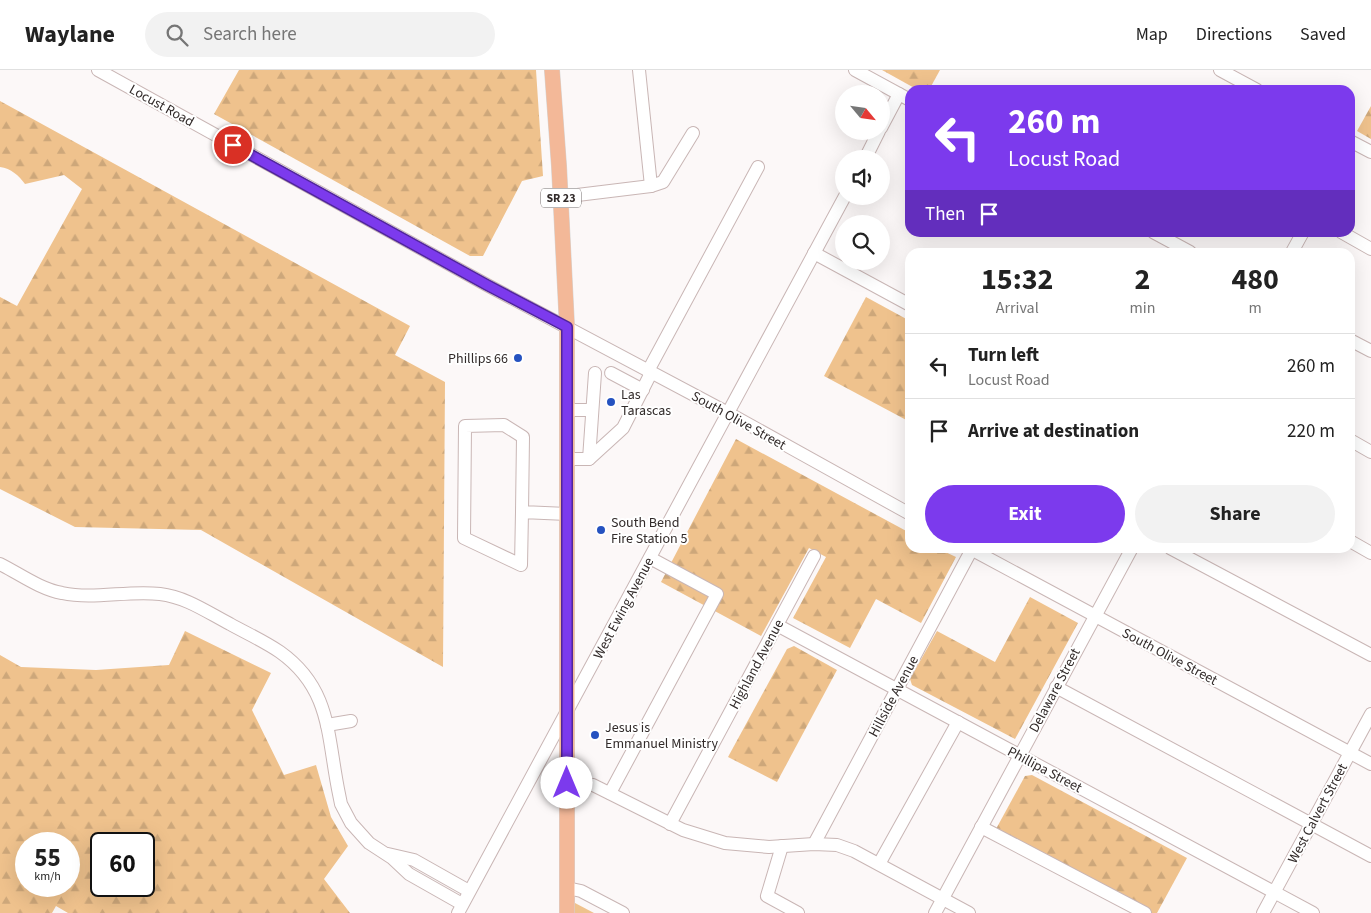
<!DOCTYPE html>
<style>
:root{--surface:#fff;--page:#f2f2f2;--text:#222;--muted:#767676;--line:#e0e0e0;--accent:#7c3aed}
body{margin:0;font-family:"Source Sans 3",sans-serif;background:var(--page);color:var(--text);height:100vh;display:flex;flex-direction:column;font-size:19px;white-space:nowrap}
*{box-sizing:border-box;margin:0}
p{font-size:16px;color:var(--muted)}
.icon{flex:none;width:28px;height:28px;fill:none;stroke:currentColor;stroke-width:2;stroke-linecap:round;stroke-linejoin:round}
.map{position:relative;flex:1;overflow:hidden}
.side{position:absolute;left:905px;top:178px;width:450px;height:305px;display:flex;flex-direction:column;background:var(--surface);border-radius:15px;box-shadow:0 5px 20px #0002}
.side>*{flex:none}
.top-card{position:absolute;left:905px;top:15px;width:450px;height:152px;border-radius:15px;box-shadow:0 5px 20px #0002;background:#7c3aed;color:#fff;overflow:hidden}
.needle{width:32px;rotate:119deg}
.tools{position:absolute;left:835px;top:15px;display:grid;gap:10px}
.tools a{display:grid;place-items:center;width:55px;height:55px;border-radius:50%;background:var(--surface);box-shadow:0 5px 20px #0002;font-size:25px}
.speed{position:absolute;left:15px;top:762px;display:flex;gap:10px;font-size:25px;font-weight:700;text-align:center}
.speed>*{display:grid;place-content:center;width:65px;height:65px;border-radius:50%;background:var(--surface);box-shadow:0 5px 20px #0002;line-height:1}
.speed small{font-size:12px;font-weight:400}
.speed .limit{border:2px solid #111;border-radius:8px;background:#fff;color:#111}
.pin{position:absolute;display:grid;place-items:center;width:42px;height:42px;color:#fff;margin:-21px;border:2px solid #fff;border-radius:50%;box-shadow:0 1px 5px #0007}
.me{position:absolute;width:55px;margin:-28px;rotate:0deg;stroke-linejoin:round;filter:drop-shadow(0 0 4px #0008)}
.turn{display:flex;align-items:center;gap:18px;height:105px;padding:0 20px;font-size:22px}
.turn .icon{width:65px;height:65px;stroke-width:2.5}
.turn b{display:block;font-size:35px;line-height:42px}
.then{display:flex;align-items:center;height:48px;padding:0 20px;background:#0003;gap:10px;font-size:19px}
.eta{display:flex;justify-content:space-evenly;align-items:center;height:85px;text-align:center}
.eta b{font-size:30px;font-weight:700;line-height:35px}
.action{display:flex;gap:10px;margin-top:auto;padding:10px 20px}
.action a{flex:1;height:58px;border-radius:30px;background:var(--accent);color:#fff;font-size:20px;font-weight:700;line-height:58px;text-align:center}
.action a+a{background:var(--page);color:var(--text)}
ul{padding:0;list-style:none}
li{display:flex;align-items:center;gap:15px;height:65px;padding:0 20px;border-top:1px solid var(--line)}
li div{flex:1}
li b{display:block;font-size:19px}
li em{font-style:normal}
header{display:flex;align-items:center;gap:30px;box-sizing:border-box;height:70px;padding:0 25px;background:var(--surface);border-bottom:1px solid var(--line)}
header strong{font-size:24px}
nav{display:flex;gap:28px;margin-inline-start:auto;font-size:18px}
.search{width:350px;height:45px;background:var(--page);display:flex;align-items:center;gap:12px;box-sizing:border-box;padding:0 18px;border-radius:28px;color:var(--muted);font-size:19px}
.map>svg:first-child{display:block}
.green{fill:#efc28d}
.forest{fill:url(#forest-firs);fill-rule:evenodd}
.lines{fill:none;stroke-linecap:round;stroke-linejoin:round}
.minor-casing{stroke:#c9b6b5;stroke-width:14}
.major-casing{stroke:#d6d5d4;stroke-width:16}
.minor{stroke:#fff;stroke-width:12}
.major{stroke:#f3b898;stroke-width:15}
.route-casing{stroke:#51269a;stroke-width:12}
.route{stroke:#7c3aed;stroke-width:9}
.poi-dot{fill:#2552c0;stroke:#fff;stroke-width:2}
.labels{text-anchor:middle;stroke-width:4;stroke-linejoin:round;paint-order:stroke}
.shield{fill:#fff;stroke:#706b6a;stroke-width:1}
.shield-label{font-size:12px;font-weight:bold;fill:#322b2a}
.street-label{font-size:14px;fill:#322b2a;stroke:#fff}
.poi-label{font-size:14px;fill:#322b2a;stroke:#fff;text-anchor:start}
</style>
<header>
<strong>Waylane</strong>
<div class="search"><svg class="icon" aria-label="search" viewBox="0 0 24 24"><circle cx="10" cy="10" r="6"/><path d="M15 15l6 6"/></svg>Search here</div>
<nav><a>Map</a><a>Directions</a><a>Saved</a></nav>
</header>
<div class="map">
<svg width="1371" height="843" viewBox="0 0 1371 843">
<defs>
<pattern id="forest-firs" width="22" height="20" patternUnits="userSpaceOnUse" patternTransform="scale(1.25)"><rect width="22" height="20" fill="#efc28d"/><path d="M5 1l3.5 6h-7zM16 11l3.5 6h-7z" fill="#cda77a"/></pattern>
</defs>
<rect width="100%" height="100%" fill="#fcf8f8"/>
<polygon class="green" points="575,833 594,843 575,843"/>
<g class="forest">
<polygon points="239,0 536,0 543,106 522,111 483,186 470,186 214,44"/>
<polygon points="882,0 940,0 929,20 918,20"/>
<path d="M0 31 410 256 395 285 445 312 443 597 201 460 75 457 0 419V227L17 236 82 119 64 105 25 114C19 106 11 98 0 97Z"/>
<polygon points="1371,36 1371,69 1357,61"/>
<polygon points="866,227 910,251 910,352 824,306"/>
<polygon points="736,369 910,463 910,478 937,478 956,487 921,553 876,529 850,578 793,548 826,487 809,478 761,566 661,512"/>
<polygon points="1030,527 1078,553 1015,669 912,615 910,609 937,561 995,592"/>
<path d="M185 561 271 603 252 640 284 705 316 695 331 747 348 776 324 809 350 843H68L56 836 52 843H0V585L21 597 96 600 169 595ZM26 774H69V816H26ZM101 774H144V816H101Z"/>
<polygon points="794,576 837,600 777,712 728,687 787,579"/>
<polygon points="1032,705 1187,788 1157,843 1152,843 996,759 1025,706"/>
</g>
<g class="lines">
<g class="minor-casing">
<g id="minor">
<polyline points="98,0 487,215 728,343 910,444"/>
<polyline points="639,0 651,116"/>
<polyline points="855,0 910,30"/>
<polyline points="1220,0 1257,20"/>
<polyline points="881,58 899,24"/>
<polyline points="1350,71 1371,82"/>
<polyline points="865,89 879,61"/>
<polyline points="561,127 651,116 663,112 693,63"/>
<polyline points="1153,162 1190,182"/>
<polyline points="1341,162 1371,179"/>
<polyline points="1292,182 1303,162"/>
<polyline points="814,183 910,235"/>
<polyline points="1350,270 1371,281"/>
<polyline points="648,301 758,97"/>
<polyline points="611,303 643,320"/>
<polyline points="567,340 592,340"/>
<polyline points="1350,370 1371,382"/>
<polyline points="567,389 589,389 623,358 651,303"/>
<polyline points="589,389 595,303"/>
<polyline points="522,442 523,367 504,355 465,356 464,468 521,495 522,442 567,444"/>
<polyline points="1350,471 1371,483"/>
<polyline points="969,478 1371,694"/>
<polyline points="1170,478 1371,585"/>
<path d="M0 494C20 504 40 519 62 523 94 530 128 520 160 524 186 527 207 542 230 554 246 563 264 571 280 582 332 619 327 667 339 724L341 734 351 753 369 773 392 788 409 804 462 834"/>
<polyline points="777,555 1313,843"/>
<polyline points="1056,617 1371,786"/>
<polyline points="327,655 351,651"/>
<polyline points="567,713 593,715 683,760 725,773 769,777 814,774 837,775 854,781 969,843"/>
<polyline points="610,723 717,524 650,488"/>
<polyline points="670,754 814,486"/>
<polyline points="981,757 1145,843"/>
<polyline points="814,774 972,479"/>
<polyline points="782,776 767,826 798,843"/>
<polyline points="388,784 414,790 469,821"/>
<polyline points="879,794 958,652"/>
<polyline points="567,818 581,821 623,843"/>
<polyline points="458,843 845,126"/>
<polyline points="935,843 1132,478"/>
<polyline points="1263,843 1371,644"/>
</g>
</g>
<g class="major-casing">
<polyline id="major" points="552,0 559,96 567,257 567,843"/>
</g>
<use href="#minor" class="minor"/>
<use href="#major" class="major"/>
</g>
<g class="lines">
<g class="route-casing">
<polyline id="route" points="233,75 487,215 567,257 567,713"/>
</g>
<use href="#route" class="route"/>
</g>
<g class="poi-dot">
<circle cx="518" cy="288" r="5"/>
<circle cx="611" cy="332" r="5"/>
<circle cx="601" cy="460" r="5"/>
<circle cx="595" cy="665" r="5"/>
</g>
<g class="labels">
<rect class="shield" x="541" y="118.5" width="40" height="19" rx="4"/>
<g class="shield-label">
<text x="561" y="132">SR 23</text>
</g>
<g class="street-label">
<text transform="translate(162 35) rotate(29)" y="5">Locust Road</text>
<text transform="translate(739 350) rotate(29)" y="5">South Olive Street</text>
<text transform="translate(623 538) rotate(-62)" y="5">West Ewing Avenue</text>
<text transform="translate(1170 586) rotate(28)" y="5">South Olive Street</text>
<text transform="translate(756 594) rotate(-62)" y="5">Highland Avenue</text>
<text transform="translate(1054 620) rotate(-62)" y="5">Delaware Street</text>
<text transform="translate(893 626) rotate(-62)" y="5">Hillside Avenue</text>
<text transform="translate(1045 699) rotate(28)" y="5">Phillipa Street</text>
<text transform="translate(1317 743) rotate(-62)" y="5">West Calvert Street</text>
</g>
<g class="poi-label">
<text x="508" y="293" text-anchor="end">Phillips 66</text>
<text x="621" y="329">Las<tspan x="621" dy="16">Tarascas</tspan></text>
<text x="611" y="457">South Bend<tspan x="611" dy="16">Fire Station 5</tspan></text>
<text x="605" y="662">Jesus is<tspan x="605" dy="16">Emmanuel Ministry</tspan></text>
</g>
</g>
</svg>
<div class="tools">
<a><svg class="needle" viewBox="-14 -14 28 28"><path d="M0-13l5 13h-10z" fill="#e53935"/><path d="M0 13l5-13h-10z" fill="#767676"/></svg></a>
<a><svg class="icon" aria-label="sound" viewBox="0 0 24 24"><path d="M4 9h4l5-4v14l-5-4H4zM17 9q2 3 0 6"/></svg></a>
<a><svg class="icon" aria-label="search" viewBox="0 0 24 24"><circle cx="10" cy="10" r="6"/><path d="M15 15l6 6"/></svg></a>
</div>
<div class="speed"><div>55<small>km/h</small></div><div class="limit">60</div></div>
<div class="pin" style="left:233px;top:75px;background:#d93025"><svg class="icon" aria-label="arrive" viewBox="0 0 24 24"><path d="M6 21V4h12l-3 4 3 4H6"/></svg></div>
<svg class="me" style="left:567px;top:713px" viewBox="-20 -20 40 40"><circle r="19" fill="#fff"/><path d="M0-13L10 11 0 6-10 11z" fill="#7c3aed"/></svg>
<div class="top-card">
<div class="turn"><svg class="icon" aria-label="left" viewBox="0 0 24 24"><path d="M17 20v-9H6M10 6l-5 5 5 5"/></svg><div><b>260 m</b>Locust Road</div></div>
<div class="then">Then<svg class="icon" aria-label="arrive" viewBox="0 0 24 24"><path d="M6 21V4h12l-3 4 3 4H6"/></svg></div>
</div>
<section class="side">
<div class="eta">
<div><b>15:32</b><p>Arrival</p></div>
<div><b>2</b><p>min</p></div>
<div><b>480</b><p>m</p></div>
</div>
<ul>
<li><svg class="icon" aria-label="left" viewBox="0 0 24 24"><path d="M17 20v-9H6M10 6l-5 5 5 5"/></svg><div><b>Turn left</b><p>Locust Road</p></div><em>260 m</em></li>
<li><svg class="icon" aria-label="arrive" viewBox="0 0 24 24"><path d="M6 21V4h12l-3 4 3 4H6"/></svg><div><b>Arrive at destination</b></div><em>220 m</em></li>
</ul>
<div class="action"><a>Exit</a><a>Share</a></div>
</section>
</div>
